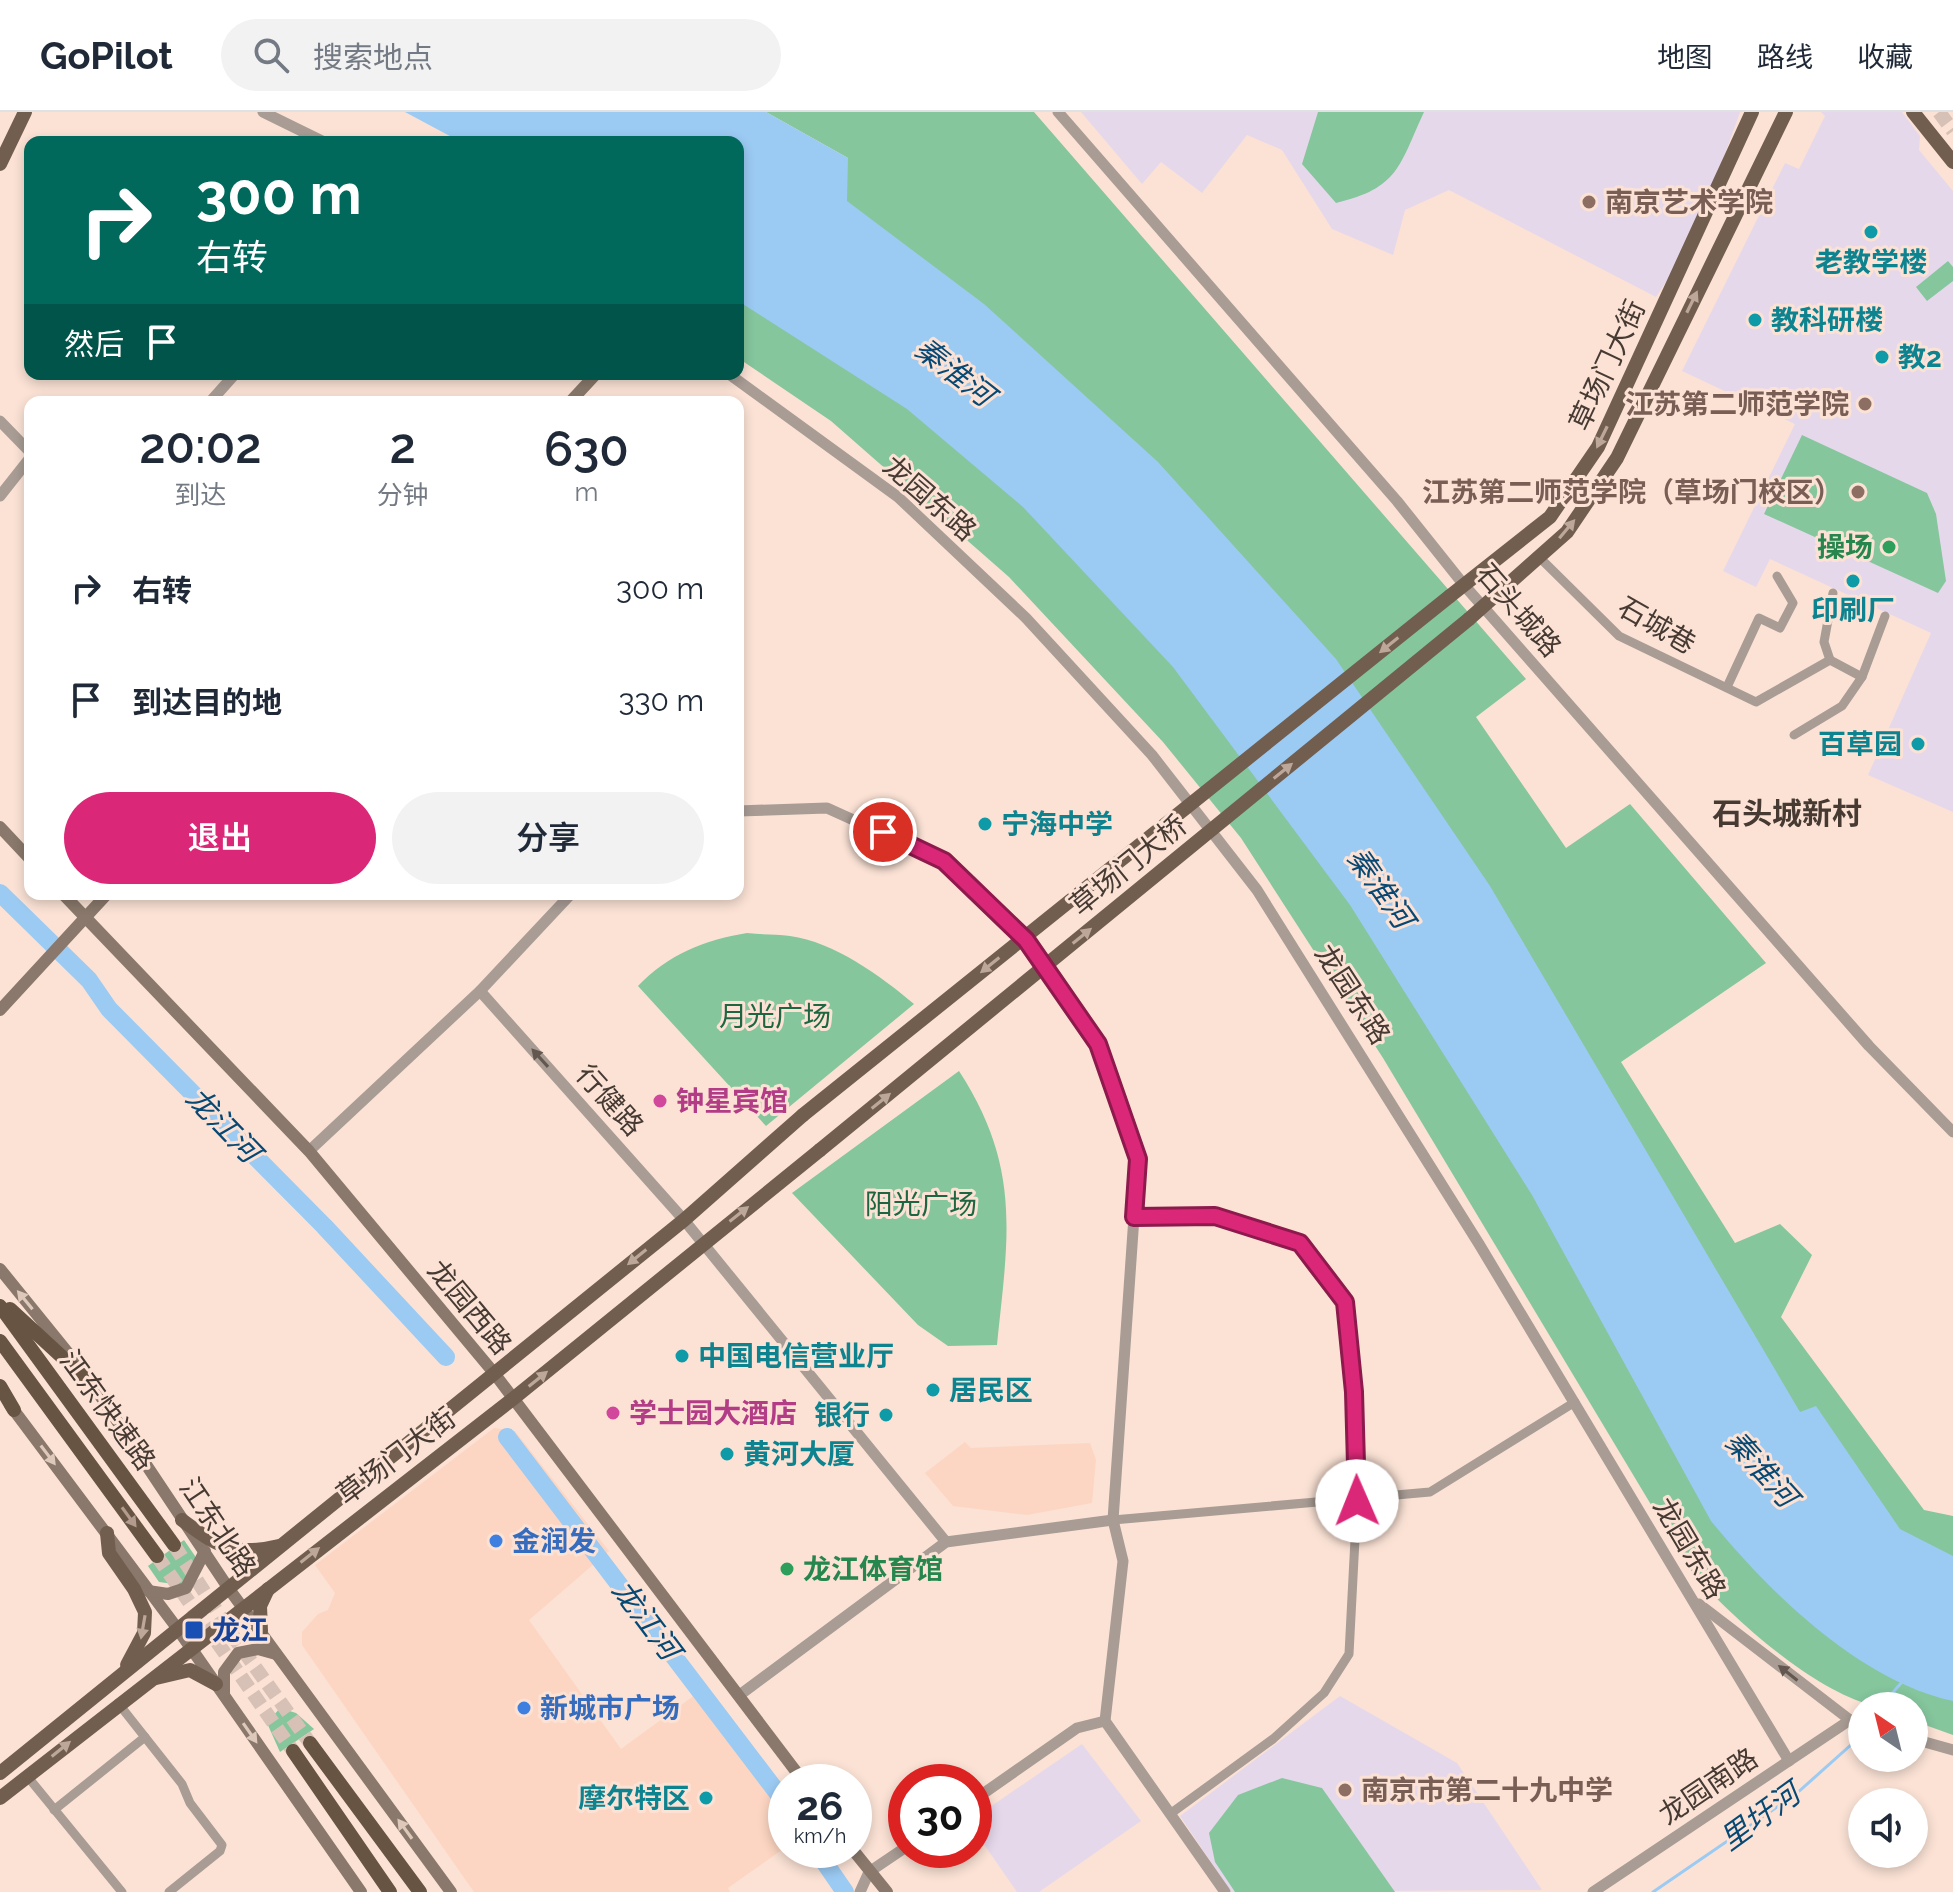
<!DOCTYPE html>
<html lang="zh">
<meta charset="utf-8">
<style>
:root{--surface:#fff;--page:#f2f2f3;--text:#1f2937;--muted:#747a83;--line:#e0e1e3;--accent:#db2777}
body{margin:0;font-family:Raleway,"Noto Sans SC",sans-serif;background:var(--page);color:var(--text);height:100vh;display:flex;flex-direction:column;font-size:30px;white-space:nowrap}
*{box-sizing:border-box;margin:0}
p{font-size:26px;color:var(--muted)}
.icon{flex:none;width:44px;height:44px;fill:none;stroke:currentColor;stroke-width:2;stroke-linecap:round;stroke-linejoin:round}
.map{position:relative;flex:1;overflow:hidden}
.sheet{position:absolute;left:24px;top:284px;width:720px;height:504px;display:flex;flex-direction:column;background:var(--surface);border-radius:16px;box-shadow:0 4px 12px #0003}
.sheet>*{flex:none}
.banner{position:absolute;left:24px;top:24px;width:720px;height:244px;border-radius:16px;box-shadow:0 4px 12px #0003;background:#00695c;color:#fff;overflow:hidden}
.needle{width:52px;rotate:325deg}
.fabs{position:absolute;left:1848px;top:1580px;display:grid;gap:16px}
.fabs a{display:grid;place-items:center;width:80px;height:80px;border-radius:50%;background:var(--surface);box-shadow:0 4px 12px #0003;font-size:40px}
.speed{position:absolute;left:768px;top:1652px;display:flex;gap:16px;font-size:40px;font-weight:700;text-align:center}
.speed>*{display:grid;place-content:center;width:104px;height:104px;border-radius:50%;background:var(--surface);box-shadow:0 4px 12px #0003;line-height:1}
.speed small{font-size:20px;font-weight:400}
.speed .limit{border:12px solid #d22;background:#fff;color:#111}
.pin{position:absolute;display:grid;place-items:center;width:68px;height:68px;color:#fff;margin:-34px;border:4px solid #fff;border-radius:50%;box-shadow:0 2px 8px #0007}
.me{position:absolute;width:88px;margin:-44px;rotate:359deg;stroke-linejoin:round;filter:drop-shadow(0 0 6px #0008)}
.turn{display:flex;align-items:center;gap:28px;height:168px;padding:0 40px;font-size:36px}
.turn .icon{width:104px;height:104px;stroke-width:2.5}
.turn b{display:block;font-size:56px;line-height:68px}
.then{display:flex;align-items:center;height:76px;padding:0 40px;background:#0003;gap:16px;font-size:30px}
.eta{display:flex;justify-content:space-evenly;align-items:center;height:136px;text-align:center}
.eta b{font-size:48px;font-weight:600;line-height:56px}
.action{display:flex;gap:16px;margin-top:auto;padding:16px 40px}
.action a{flex:1;height:92px;border-radius:48px;background:var(--accent);color:#fff;font-size:32px;font-weight:600;line-height:92px;text-align:center}
.action a+a{background:var(--page);color:var(--text)}
ul{padding:0;list-style:none}
li{display:flex;align-items:center;gap:24px;height:112px;padding:0 40px}
li div{flex:1}
li b{display:block;font-size:30px}
li em{font-style:normal}
header{display:flex;align-items:center;gap:48px;box-sizing:border-box;height:112px;padding:0 40px;background:var(--surface);border-bottom:2px solid var(--line)}
header strong{font-size:38px}
nav{display:flex;gap:44px;margin-inline-start:auto;font-size:28px}
.search{width:560px;height:72px;background:var(--page);display:flex;align-items:center;gap:20px;box-sizing:border-box;padding:0 28px;border-radius:44px;color:var(--muted);font-size:30px}
.map>svg:first-child{display:block}
.built{fill:#fcd6c2}
.education{fill:#e6d8eb}
.green{fill:#85c69d}
.water{fill:#9bcaf3}
.lines{fill:none;stroke-linecap:round;stroke-linejoin:round}
.stream{stroke:#9bcaf3;stroke-width:3}
.river{stroke:#9bcaf3;stroke-width:18}
.trunk-tunnel{stroke:#d7c0b5;stroke-width:14;stroke-dasharray:14 7;stroke-linecap:butt}
.minor{stroke:#a89c94;stroke-width:9}
.tertiary{stroke:#a89c94;stroke-width:11}
.secondary{stroke:#89786b;stroke-width:12}
.primary{stroke:#725e4f;stroke-width:14}
.trunk{stroke:#685443;stroke-width:14}
.primary-bridge{stroke:#725e4f;stroke-width:14}
.oneway{fill:#bda799}
.oneway2{fill:#635750}
.oneway3{fill:#dec8ba}
.oneway4{fill:#b29b8c}
.route-casing{stroke:#8e194d;stroke-width:20}
.route{stroke:#db2777;stroke-width:14}
.education-dot{fill:#8d6e63;stroke:#fbe2d5;stroke-width:3}
.culture-dot{fill:#0f9aa8;stroke:#fbe2d5;stroke-width:3}
.leisure-dot{fill:#2e9e5b;stroke:#fbe2d5;stroke-width:3}
.hotel-dot{fill:#d1479c;stroke:#fbe2d5;stroke-width:3}
.shop-dot{fill:#3f7fe0;stroke:#fbe2d5;stroke-width:3}
.transit-dot{fill:#1a4fb4;stroke:#fbe2d5;stroke-width:3}
.labels{text-anchor:middle;stroke-width:6;stroke-linejoin:round;paint-order:stroke}
.education-label{font-size:28px;font-weight:bold;fill:#785e54;stroke:#fbe2d5;text-anchor:start}
.culture-label{font-size:28px;font-weight:bold;fill:#0d838f;stroke:#fbe2d5;text-anchor:start}
.street-label{font-size:28px;fill:#463a33;stroke:#fbe2d5}
.leisure-label{font-size:28px;font-weight:bold;fill:#27864d;stroke:#fbe2d5;text-anchor:end}
.park-label{font-size:28px;fill:#1e6641;stroke:#fbe2d5}
.hotel-label{font-size:28px;font-weight:bold;fill:#b23c85;stroke:#fbe2d5;text-anchor:start}
.shop-label{font-size:28px;font-weight:bold;fill:#366cbe;stroke:#fbe2d5;text-anchor:start}
.transit-label{font-size:28px;font-weight:bold;fill:#164399;stroke:#fbe2d5;text-anchor:start}
.water-label{font-size:30px;font-style:italic;fill:#074974;stroke:#fbe2d5}
.neighbourhood-label{font-size:30px;font-weight:bold;fill:#463a33;stroke:#fbe2d5}
</style>
<header>
<strong>GoPilot</strong>
<div class="search"><svg class="icon" aria-label="search" viewBox="0 0 24 24"><circle cx="10" cy="10" r="6"/><path d="M15 15l6 6"/></svg>搜索地点</div>
<nav><a>地图</a><a>路线</a><a>收藏</a></nav>
</header>
<div class="map">
<svg width="1953" height="1780" viewBox="0 0 1953 1780">
<rect width="100%" height="100%" fill="#fbe2d5"/>
<g class="built">
<polygon points="494,1316 515,1319 609,1439 529,1508 621,1637 703,1577 715,1584 786,1680 786,1735 728,1776 730,1780 474,1780 302,1533 302,1520 318,1502 328,1498 335,1481 315,1453"/>
<polygon points="965,1330 971,1336 1090,1331 1096,1348 1092,1391 1027,1403 953,1394 925,1361"/>
</g>
<g class="education">
<polygon points="1081,0 1740,0 1694,128 1656,185 1449,78 1405,98 1393,143 1332,117 1282,38 1247,23 1202,81 1161,50 1142,72"/>
<polygon points="1821,0 1902,0 1920,24 1919,38 1953,79 1953,700 1868,663 1931,521 1770,447 1756,475 1723,459 1795,312 1682,259 1785,51 1799,57 1825,4"/>
<polygon points="1340,1584 1457,1651 1542,1778 1231,1780 1180,1704"/>
<polygon points="1082,1632 1141,1709 1039,1780 1017,1780 974,1718 974,1706"/>
</g>
<g class="green">
<path d="M766 0H1034L1526 567 1476 605 1566 736 1630 692 1766 851 1621 950 1735 1131 1780 1112 1812 1143 1781 1205 1924 1398 1953 1404V1623L1914 1609V1594C1900 1594 1884 1596 1871 1593 1811 1577 1728 1503 1689 1456L1383 946 1241 726 1163 630 1009 465 831 309 738 246V127L848 46Z"/>
<path d="M1318 0H1424C1399 54 1399 76 1336 91L1302 52Z"/>
<polygon points="1948,149 1953,155 1953,169 1927,189 1916,175"/>
<polygon points="1802,323 1927,381 1936,402 1946,469 1938,481 1764,402"/>
<path d="M747 821C762 823 776 822 790 824 834 830 881 864 914 892L766 1014 638 874C669 842 704 828 747 821Z"/>
<path d="M959 959C1022 1056 1008 1125 997 1233L948 1234 918 1213 792 1081Z"/>
<polygon points="184,1428 195,1444 196,1452 181,1473 159,1470 148,1454"/>
<polygon points="280,1596 296,1601 314,1617 280,1640 267,1611"/>
<polygon points="1282,1666 1322,1676 1395,1780 1235,1780 1215,1750 1209,1721 1238,1683"/>
</g>
<path class="water" d="M405 0H766L848 46 847 89 984 192 1158 350 1336 547 1490 774 1800 1300 1816 1294 1900 1417 1953 1444V1589C1860 1569 1770 1481 1711 1409L1532 1083 1350 793 1173 555 1023 395 907 297 738 189V30H461Z"/>
<g class="lines">
<g class="stream">
<polyline points="1881,1594 1902,1570"/>
<polyline points="1653,1780 1796,1682 1862,1623"/>
</g>
<g class="river">
<polyline points="0,781 89,868 109,897 324,1114 446,1245"/>
<polyline points="507,1325 786,1692"/>
<polyline points="816,1738 845,1780"/>
</g>
<g class="trunk-tunnel">
<polyline points="1939,0 1953,19"/>
<polyline points="174,1433 237,1530 310,1631"/>
<polyline points="157,1444 293,1639"/>
</g>
<g class="minor">
<polyline points="1539,445 1619,524 1756,590 1830,548 1824,530 1833,481"/>
<polyline points="1830,548 1862,565 1885,504"/>
<polyline points="1727,575 1759,506 1780,516 1793,491 1777,464"/>
<polyline points="1794,623 1842,594 1862,565"/>
<polyline points="1134,1105 1215,1104 1300,1131 1345,1190 1354,1280 1357,1389 1349,1542 1324,1581 1273,1627 1170,1702"/>
<polyline points="1113,1408 1430,1380 1575,1290"/>
<polyline points="118,1591 182,1672 190,1691 222,1733 220,1739 169,1780"/>
<polyline points="27,1664 122,1780"/>
<polyline points="54,1698 145,1625"/>
</g>
<g class="tertiary">
<polyline points="263,0 324,30"/>
<polyline points="1058,0 1397,389 1464,473 1869,934 1953,1020"/>
<polyline points="729,262 898,385 1026,506 1152,643 1257,778 1479,1132 1789,1649"/>
<polyline points="210,290 235,262"/>
<polyline points="0,309 30,340"/>
<polyline points="0,384 30,346"/>
<polyline points="738,699 827,696 944,749 1026,828 1098,932 1138,1047 1113,1408 1123,1449 1105,1609 1225,1780"/>
<polyline points="480,879 684,1108 946,1430"/>
<polyline points="309,1039 480,879 571,782"/>
<polyline points="1699,1492 1850,1608 1862,1612"/>
<polyline points="741,1582 946,1430 1113,1408"/>
<polyline points="1914,1627 1953,1638"/>
<polyline points="974,1688 1077,1616 1105,1609"/>
<polyline points="860,1780 869,1760 906,1735"/>
<polyline points="1593,1780 1850,1608"/>
</g>
<g class="secondary">
<polyline points="570,290 596,262"/>
<polyline points="0,715 30,747"/>
<polyline points="63,782 309,1039 494,1261 804,1670"/>
<polyline points="0,898 107,782"/>
<polyline points="0,1157 77,1252"/>
<polyline points="93,1273 229,1477 451,1780"/>
<polyline points="10,1293 177,1516 361,1780"/>
<polyline points="148,1479 168,1482 186,1476 205,1439"/>
<polyline points="224,1582 224,1560 238,1541 258,1537 276,1542"/>
<polyline points="853,1738 887,1780"/>
</g>
<g class="primary">
<polyline points="1913,0 1953,50"/>
<polyline points="0,52 25,0"/>
<polyline points="1450,484 1550,405 1598,335 1752,0"/>
<polyline points="1469,507 1567,420 1617,346 1786,0"/>
<path d="M182 1408C217 1434 234 1445 279 1434"/>
<polyline points="107,1421 109,1441 134,1477 145,1500 144,1521 127,1553"/>
<polyline points="261,1519 260,1494 268,1477"/>
<polyline points="156,1566 190,1558 216,1572"/>
<polyline points="0,1661 684,1108 803,1003"/>
<polyline points="0,1686 514,1286 820,1038"/>
</g>
<g class="trunk">
<polyline points="0,1194 174,1433"/>
<polyline points="10,1197 98,1278"/>
<polyline points="0,1229 157,1444"/>
<polyline points="0,1274 14,1298"/>
<polyline points="310,1631 420,1780"/>
<polyline points="293,1639 390,1780"/>
</g>
<g class="primary-bridge">
<polyline points="803,1003 1450,484"/>
<polyline points="820,1038 1469,507"/>
</g>
</g>
<defs><path id="oneway-solid" d="M-6-.8H1V-3.2L6.5 0L1 3.2V.8H-6Z" transform="scale(2)"/></defs>
<g class="oneway">
<use href="#oneway-solid" transform="translate(1692 190) rotate(-64)"/>
<use href="#oneway-solid" transform="translate(1602 325) rotate(116)"/>
<use href="#oneway-solid" transform="translate(1567 417) rotate(-50)"/>
<use href="#oneway-solid" transform="translate(1389 533) rotate(141)"/>
<use href="#oneway-solid" transform="translate(1283 659) rotate(-39)"/>
<use href="#oneway-solid" transform="translate(1082 824) rotate(-39)"/>
<use href="#oneway-solid" transform="translate(990 853) rotate(141)"/>
<use href="#oneway-solid" transform="translate(881 989) rotate(-39)"/>
<use href="#oneway-solid" transform="translate(739 1102) rotate(-38)"/>
<use href="#oneway-solid" transform="translate(637 1145) rotate(141)"/>
<use href="#oneway-solid" transform="translate(538 1267) rotate(-39)"/>
<use href="#oneway-solid" transform="translate(310 1443) rotate(-38)"/>
<use href="#oneway-solid" transform="translate(143 1515) rotate(100)"/>
<use href="#oneway-solid" transform="translate(61 1637) rotate(-39)"/>
</g>
<g class="oneway2">
<use href="#oneway-solid" transform="translate(540 946) rotate(-132)"/>
<use href="#oneway-solid" transform="translate(1788 1561) rotate(-142)"/>
</g>
<g class="oneway3">
<use href="#oneway-solid" transform="translate(25 1188) rotate(-129)"/>
<use href="#oneway-solid" transform="translate(48 1343) rotate(53)"/>
<use href="#oneway-solid" transform="translate(250 1621) rotate(55)"/>
<use href="#oneway-solid" transform="translate(405 1717) rotate(-126)"/>
</g>
<use class="oneway4" href="#oneway-solid" transform="translate(129 1405) rotate(54)"/>
<g class="lines">
<g class="route-casing">
<polyline id="route" points="883,720 944,749 1026,828 1098,932 1138,1047 1134,1105 1215,1104 1300,1131 1345,1190 1354,1280 1357,1389"/>
</g>
<use href="#route" class="route"/>
</g>
<g class="education-dot">
<circle cx="1589" cy="90" r="8"/>
<circle cx="1865" cy="292" r="8"/>
<circle cx="1858" cy="380" r="8"/>
<circle cx="1345" cy="1678" r="8"/>
</g>
<g class="culture-dot">
<circle cx="1871" cy="120" r="8"/>
<circle cx="1755" cy="208" r="8"/>
<circle cx="1882" cy="245" r="8"/>
<circle cx="1853" cy="469" r="8"/>
<circle cx="1918" cy="632" r="8"/>
<circle cx="985" cy="712" r="8"/>
<circle cx="682" cy="1244" r="8"/>
<circle cx="933" cy="1278" r="8"/>
<circle cx="886" cy="1303" r="8"/>
<circle cx="727" cy="1342" r="8"/>
<circle cx="706" cy="1686" r="8"/>
</g>
<g class="leisure-dot">
<circle cx="1889" cy="435" r="8"/>
<circle cx="787" cy="1457" r="8"/>
</g>
<g class="hotel-dot">
<circle cx="660" cy="989" r="8"/>
<circle cx="613" cy="1301" r="8"/>
</g>
<g class="shop-dot">
<circle cx="496" cy="1429" r="8"/>
<circle cx="524" cy="1596" r="8"/>
</g>
<rect class="transit-dot" x="184" y="1508" width="20" height="20" rx="4"/>
<g class="labels">
<g class="education-label">
<text x="1605" y="100">南京艺术学院</text>
<text x="1849" y="302" text-anchor="end">江苏第二师范学院</text>
<text x="1842" y="390" text-anchor="end">江苏第二师范学院（草场门校区）</text>
<text x="1361" y="1688">南京市第二十九中学</text>
</g>
<g class="culture-label">
<text x="1871" y="160" text-anchor="middle">老教学楼</text>
<text x="1771" y="218">教科研楼</text>
<text x="1898" y="255">教2</text>
<text x="1853" y="508" text-anchor="middle">印刷厂</text>
<text x="1902" y="642" text-anchor="end">百草园</text>
<text x="1001" y="722">宁海中学</text>
<text x="698" y="1254">中国电信营业厅</text>
<text x="949" y="1288">居民区</text>
<text x="870" y="1313" text-anchor="end">银行</text>
<text x="743" y="1352">黄河大厦</text>
<text x="690" y="1696" text-anchor="end">摩尔特区</text>
</g>
<g class="street-label">
<text transform="translate(1607 253) rotate(-65)" y="10">草场门大街</text>
<text transform="translate(930 386) rotate(41)" y="10">龙园东路</text>
<text transform="translate(1519 498) rotate(49)" y="10">石头城路</text>
<text transform="translate(1657 513) rotate(30)" y="10">石城巷</text>
<text transform="translate(1128 753) rotate(-39)" y="10">草场门大桥</text>
<text transform="translate(1353 882) rotate(57)" y="10">龙园东路</text>
<text transform="translate(610 988) rotate(48)" y="10">行健路</text>
<text transform="translate(470 1195) rotate(50)" y="10">龙园西路</text>
<text transform="translate(108 1298) rotate(54)" y="10">江东快速路</text>
<text transform="translate(396 1344) rotate(-37)" y="10">草场门大街</text>
<text transform="translate(218 1415) rotate(56)" y="10">江东北路</text>
<text transform="translate(1690 1436) rotate(59)" y="10">龙园东路</text>
<text transform="translate(1708 1674) rotate(-34)" y="10">龙园南路</text>
</g>
<g class="leisure-label">
<text x="1873" y="445">操场</text>
<text x="803" y="1467" text-anchor="start">龙江体育馆</text>
</g>
<g class="park-label">
<text x="775" y="914">月光广场</text>
<text x="921" y="1102">阳光广场</text>
</g>
<g class="hotel-label">
<text x="676" y="999">钟星宾馆</text>
<text x="629" y="1311">学士园大酒店</text>
</g>
<g class="shop-label">
<text x="512" y="1439">金润发</text>
<text x="540" y="1606">新城市广场</text>
</g>
<g class="transit-label">
<text x="212" y="1528">龙江</text>
</g>
<g class="water-label">
<text transform="translate(954 260) rotate(38)" y="10">秦淮河</text>
<text transform="translate(1380 776) rotate(55)" y="10">秦淮河</text>
<text transform="translate(223 1013) rotate(46)" y="10">龙江河</text>
<text transform="translate(1761 1357) rotate(48)" y="10">秦淮河</text>
<text transform="translate(646 1508) rotate(53)" y="10">龙江河</text>
<text transform="translate(1760 1705) rotate(-36)" y="10">里圩河</text>
</g>
<g class="neighbourhood-label">
<text x="1787" y="712">石头城新村</text>
</g>
</g>
</svg>
<div class="fabs">
<a><svg class="needle" viewBox="-14 -14 28 28"><path d="M0-13l5 13h-10z" fill="#e53935"/><path d="M0 13l5-13h-10z" fill="#747a83"/></svg></a>
<a><svg class="icon" aria-label="sound" viewBox="0 0 24 24"><path d="M4 9h4l5-4v14l-5-4H4zM17 9q2 3 0 6"/></svg></a>
</div>
<div class="speed"><div>26<small>km/h</small></div><div class="limit">30</div></div>
<div class="pin" style="left:883px;top:720px;background:#d93025"><svg class="icon" aria-label="arrive" viewBox="0 0 24 24"><path d="M6 21V4h12l-3 4 3 4H6"/></svg></div>
<svg class="me" style="left:1357px;top:1389px" viewBox="-20 -20 40 40"><circle r="19" fill="#fff"/><path d="M0-13L10 11 0 6-10 11z" fill="#db2777"/></svg>
<div class="banner">
<div class="turn"><svg class="icon" aria-label="right" viewBox="0 0 24 24"><path d="M7 20v-9h11M14 6l5 5-5 5"/></svg><div><b>300 m</b>右转</div></div>
<div class="then">然后<svg class="icon" aria-label="arrive" viewBox="0 0 24 24"><path d="M6 21V4h12l-3 4 3 4H6"/></svg></div>
</div>
<section class="sheet">
<div class="eta">
<div><b>20:02</b><p>到达</p></div>
<div><b>2</b><p>分钟</p></div>
<div><b>630</b><p>m</p></div>
</div>
<ul>
<li><svg class="icon" aria-label="right" viewBox="0 0 24 24"><path d="M7 20v-9h11M14 6l5 5-5 5"/></svg><div><b>右转</b></div><em>300 m</em></li>
<li><svg class="icon" aria-label="arrive" viewBox="0 0 24 24"><path d="M6 21V4h12l-3 4 3 4H6"/></svg><div><b>到达目的地</b></div><em>330 m</em></li>
</ul>
<div class="action"><a>退出</a><a>分享</a></div>
</section>
</div>
